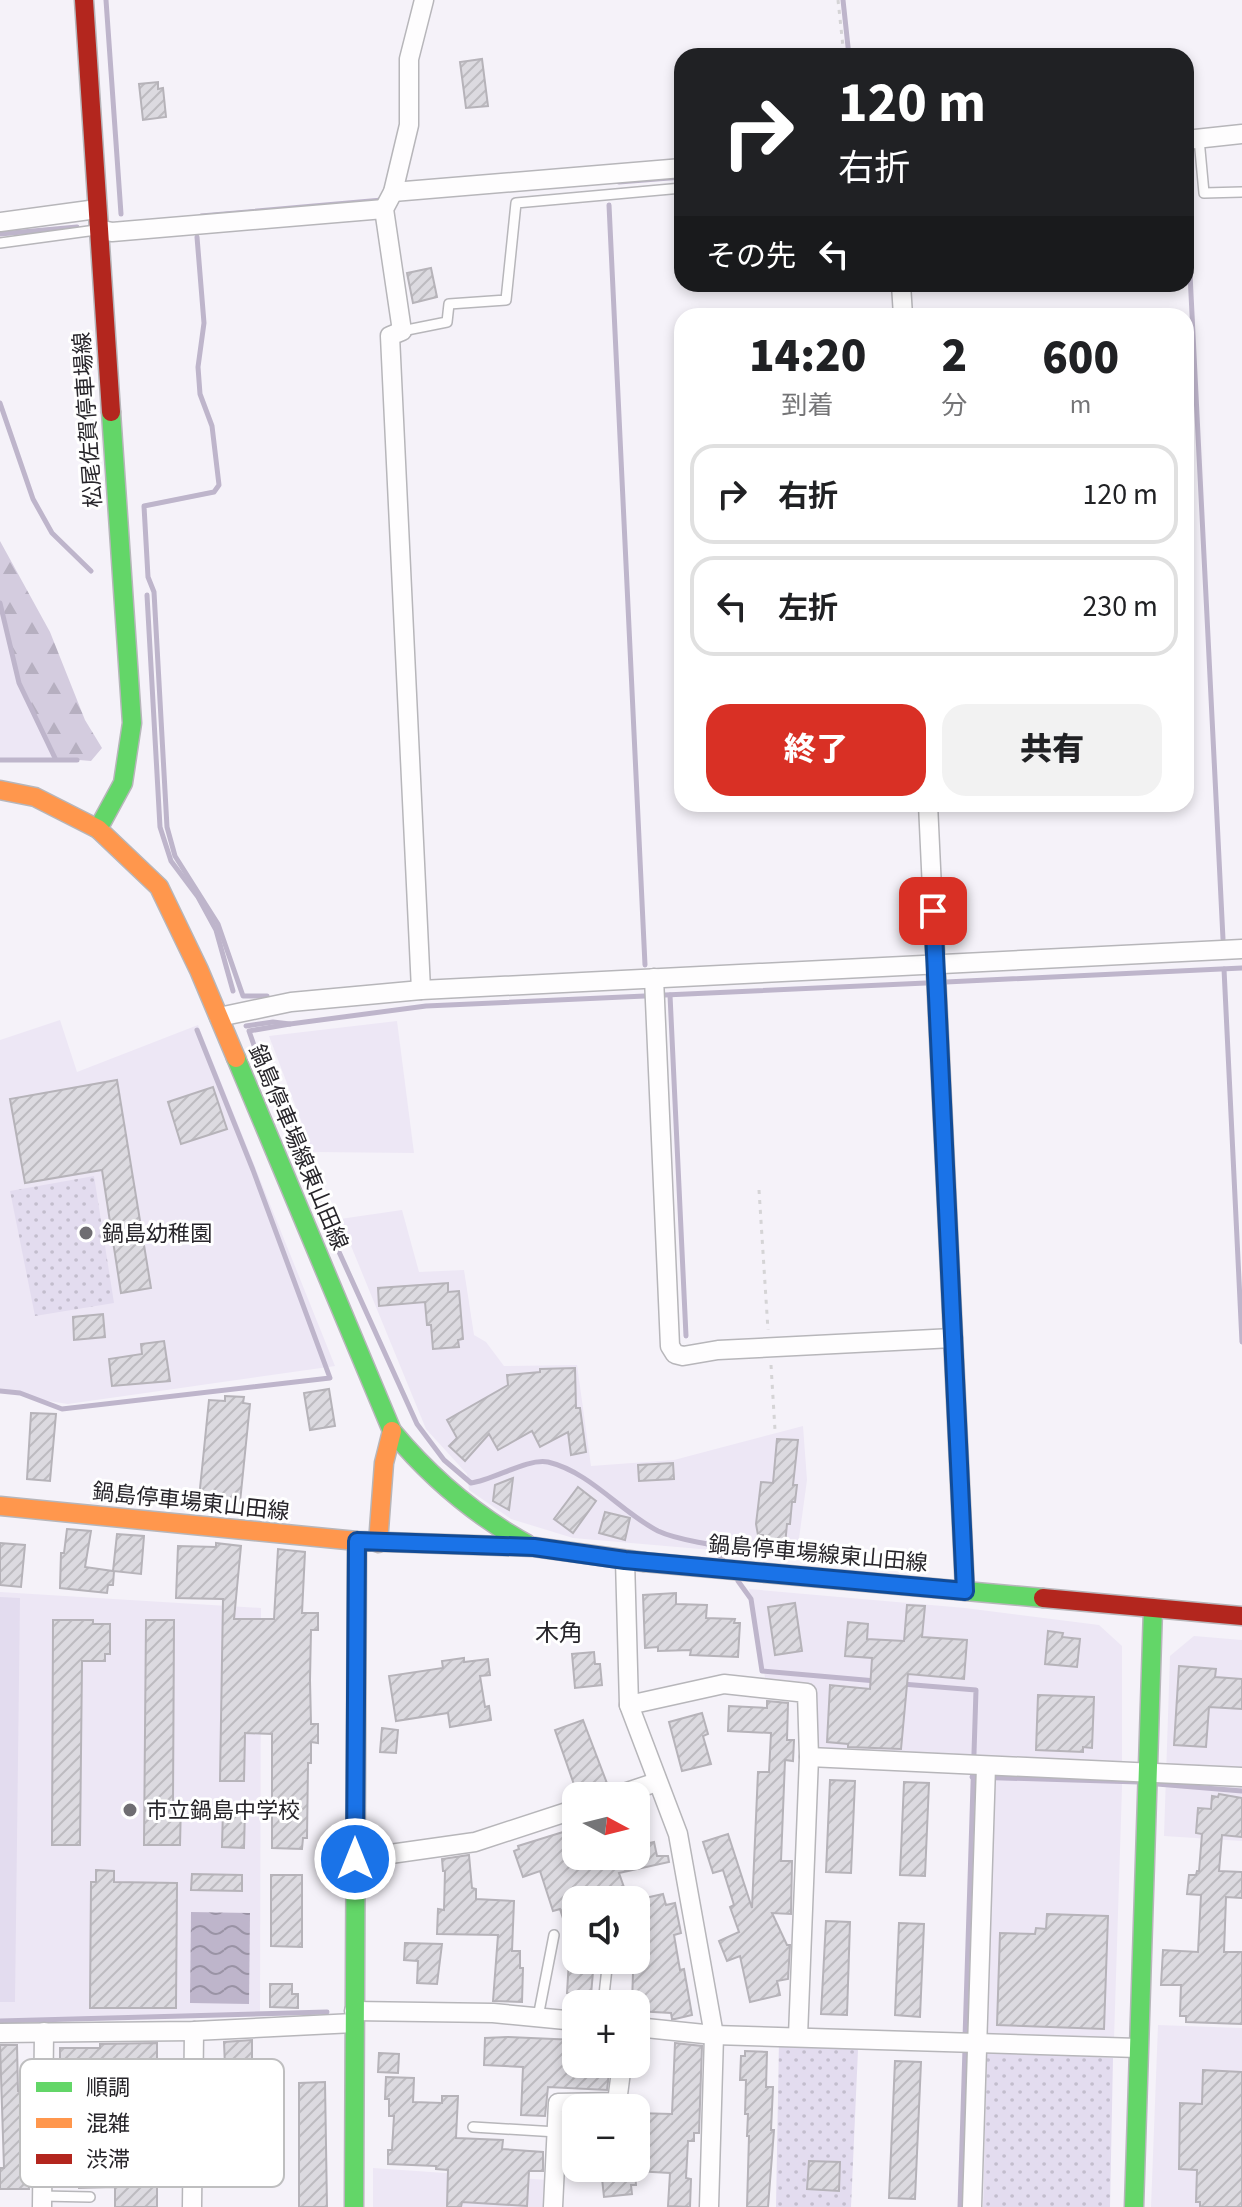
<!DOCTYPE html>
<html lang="ja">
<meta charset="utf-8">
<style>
:root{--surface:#fff;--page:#f2f2f2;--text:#202124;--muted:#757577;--line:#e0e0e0;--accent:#d93025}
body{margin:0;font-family:"Source Sans 3","Noto Sans JP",sans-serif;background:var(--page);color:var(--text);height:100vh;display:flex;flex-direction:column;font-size:30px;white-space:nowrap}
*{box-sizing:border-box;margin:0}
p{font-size:26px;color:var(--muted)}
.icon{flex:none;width:44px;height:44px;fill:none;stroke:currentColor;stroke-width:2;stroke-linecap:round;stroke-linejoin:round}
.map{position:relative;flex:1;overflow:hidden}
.sheet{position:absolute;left:674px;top:308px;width:520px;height:504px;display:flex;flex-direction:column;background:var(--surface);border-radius:24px;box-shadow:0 4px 12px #0003}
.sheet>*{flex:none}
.top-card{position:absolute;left:674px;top:48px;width:520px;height:244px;border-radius:24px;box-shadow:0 4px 12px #0003;background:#202124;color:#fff;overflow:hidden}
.needle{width:52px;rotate:97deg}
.buttons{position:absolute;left:562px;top:1782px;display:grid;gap:16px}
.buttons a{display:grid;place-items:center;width:88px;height:88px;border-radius:16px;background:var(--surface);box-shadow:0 4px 12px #0003;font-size:40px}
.pin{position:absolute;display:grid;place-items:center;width:68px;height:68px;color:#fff;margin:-34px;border-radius:16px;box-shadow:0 4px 12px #0006}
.me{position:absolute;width:88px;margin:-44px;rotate:0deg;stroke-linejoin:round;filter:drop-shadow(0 0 6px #0008)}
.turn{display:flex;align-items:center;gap:28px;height:168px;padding:0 32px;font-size:36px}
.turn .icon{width:104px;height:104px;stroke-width:2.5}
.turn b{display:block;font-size:56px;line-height:68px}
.then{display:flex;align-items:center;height:76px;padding:0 32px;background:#0003;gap:16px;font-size:30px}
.eta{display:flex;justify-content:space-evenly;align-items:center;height:136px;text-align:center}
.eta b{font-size:48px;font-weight:800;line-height:56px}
.action{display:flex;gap:16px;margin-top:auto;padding:16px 32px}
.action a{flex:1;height:92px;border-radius:24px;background:var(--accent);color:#fff;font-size:32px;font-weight:800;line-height:92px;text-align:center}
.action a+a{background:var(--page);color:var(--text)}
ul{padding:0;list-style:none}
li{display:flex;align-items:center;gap:24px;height:100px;margin:0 16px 12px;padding:0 16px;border:4px solid var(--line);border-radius:24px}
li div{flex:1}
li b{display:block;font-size:30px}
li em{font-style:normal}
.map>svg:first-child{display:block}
.built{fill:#ede7f5}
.grass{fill:url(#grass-dots)}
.forest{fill:url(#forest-firs)}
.garden{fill:#e3dcef}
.water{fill:url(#water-waves)}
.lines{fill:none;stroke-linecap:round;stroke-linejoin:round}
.stream{stroke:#beb5cb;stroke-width:5}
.building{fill:url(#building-hatch);stroke:#b6b3b9;stroke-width:2}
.lane-casing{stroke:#b7b6ba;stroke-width:12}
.street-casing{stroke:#b7b6ba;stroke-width:21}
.fast-casing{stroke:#b7b6ba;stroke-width:21}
.slow-casing{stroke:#b7b6ba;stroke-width:21}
.jam-casing{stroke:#b7b6ba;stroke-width:21}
.path{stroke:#d5d4d6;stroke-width:3;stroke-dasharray:4 6;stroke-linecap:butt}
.lane{stroke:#fefdfe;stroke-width:9}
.street{stroke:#fefdfe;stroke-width:18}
.fast{stroke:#63d668;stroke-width:18}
.slow{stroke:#ff974d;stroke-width:18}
.jam{stroke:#b3261e;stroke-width:18}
.route-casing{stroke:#114b97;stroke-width:20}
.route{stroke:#1a73e8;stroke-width:14}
.poi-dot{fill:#6f6d72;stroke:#fff;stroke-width:3}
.labels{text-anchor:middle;stroke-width:6;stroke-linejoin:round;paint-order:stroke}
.street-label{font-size:22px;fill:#27252a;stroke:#fff}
.poi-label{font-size:22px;fill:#27252a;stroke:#fff;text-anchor:start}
.neighbourhood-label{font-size:24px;fill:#27252a;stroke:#fff}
.key{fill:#fff;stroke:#bebebf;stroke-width:2}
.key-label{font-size:22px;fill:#27252a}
</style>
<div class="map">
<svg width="1242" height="2207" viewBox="0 0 1242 2207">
<defs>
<pattern id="grass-dots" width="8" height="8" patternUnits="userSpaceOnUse" patternTransform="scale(2)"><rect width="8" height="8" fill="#e3dcef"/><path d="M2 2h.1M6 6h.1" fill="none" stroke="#c3bdcd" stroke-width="1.8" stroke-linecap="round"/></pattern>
<pattern id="forest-firs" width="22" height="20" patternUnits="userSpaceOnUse" patternTransform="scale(2)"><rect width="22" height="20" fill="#d4ccdf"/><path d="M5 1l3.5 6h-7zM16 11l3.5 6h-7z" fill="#b6afc0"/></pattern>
<pattern id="water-waves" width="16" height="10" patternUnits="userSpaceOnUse" patternTransform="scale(2)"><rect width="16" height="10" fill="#beb5cb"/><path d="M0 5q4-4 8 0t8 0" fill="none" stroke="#9a93a5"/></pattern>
<pattern id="building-hatch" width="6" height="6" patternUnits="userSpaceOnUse" patternTransform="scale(2)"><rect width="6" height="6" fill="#dcdae0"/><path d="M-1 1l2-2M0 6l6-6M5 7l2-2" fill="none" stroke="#bdbbc0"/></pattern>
</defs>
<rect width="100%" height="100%" fill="#f5f2f9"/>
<g class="built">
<polygon points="0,606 19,688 56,758 0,759"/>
<polygon points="60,1020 77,1072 198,1025 335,1366 68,1404 35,1399 20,1393 0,1391 0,1040"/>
<polygon points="397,1021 414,1153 313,1152 269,1036"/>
<polygon points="402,1210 419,1272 464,1270 474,1335 486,1342 504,1366 577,1365 591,1466 674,1460 803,1426 807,1480 797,1553 794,1557 573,1538 511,1519 469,1490 467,1474 426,1429 340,1219"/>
<polygon points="749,1589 965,1608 1099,1625 1122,1646 1122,1787 1114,2039 988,2034 995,1756 815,1751 813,1689 766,1683"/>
<polygon points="0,1592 261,1608 260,2013 0,2019"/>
<polygon points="1194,1636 1242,1640 1242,1841 1164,1836 1170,1656"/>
<polygon points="1158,2025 1242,2028 1242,2207 1151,2207"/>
<polygon points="373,2168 562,2181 562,2207 373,2207"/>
</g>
<g class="grass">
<polygon points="94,1176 114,1303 35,1316 10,1191"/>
<polygon points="779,2040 851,2044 858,2050 851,2207 776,2207"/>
<polygon points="987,2051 1113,2058 1110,2207 983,2207"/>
</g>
<polygon class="forest" points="0,541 50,632 85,720 102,748 91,761 55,758 19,683 0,603"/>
<polygon class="garden" points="0,1597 20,1598 15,2002 0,2002"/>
<polygon class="water" points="191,1912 250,1913 249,2004 190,2003"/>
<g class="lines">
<g class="stream">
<polyline points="106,0 121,214"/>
<polyline points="843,0 849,56"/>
<polyline points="619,182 682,177"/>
<polyline points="1186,193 1223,939"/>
<polyline points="609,205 645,965"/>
<polyline points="201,216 382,200"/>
<polyline points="0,234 77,227"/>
<polyline points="197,237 204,323 198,367 200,394 212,426 219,485 214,492 144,506 148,577 154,592 167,827 175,856 218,924 243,996 267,996"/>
<polyline points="0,403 33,499 52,533 91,571"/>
<polyline points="147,595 160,827 171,861 198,897 216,930 233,991"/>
<polyline points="0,603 19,683 55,758"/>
<polyline points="0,760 77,760"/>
<polyline points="1224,969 1242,1342"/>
<polyline points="946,982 1242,968"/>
<polyline points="665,995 926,983"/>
<polyline points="670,995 686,1336"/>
<path d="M290 1024 249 1031 265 1077 301 1140 325 1221 417 1424 444 1460 471 1483C494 1480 527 1458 548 1462 590 1472 621 1512 658 1531 675 1539 694 1541 712 1545L723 1560"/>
<polyline points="246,1026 273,1022 290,1024 426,1006 645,996"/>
<polyline points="0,1391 20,1393 62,1409 330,1378 253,1170 197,1030"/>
<polyline points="738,1581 751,1599 762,1671 876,1681"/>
<polyline points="902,1684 976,1690 965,2038"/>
<polyline points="972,1777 1139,1782"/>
<polyline points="1157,1784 1242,1791"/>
<polyline points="0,2021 327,2012"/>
<polyline points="960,2207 965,2048"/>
</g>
</g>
<g class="building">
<polygon points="482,59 488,106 466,108 460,62"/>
<polygon points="158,82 158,89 163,88 166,117 143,120 139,84"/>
<polygon points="431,268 437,297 413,303 407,273"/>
<polygon points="117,1080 151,1288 121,1293 102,1170 25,1183 10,1099"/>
<polygon points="213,1087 227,1129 181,1144 168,1102"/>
<polygon points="448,1283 448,1292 459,1291 463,1339 458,1340 459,1347 433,1349 431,1325 427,1325 425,1302 379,1306 378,1288"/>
<polygon points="103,1314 105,1337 74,1340 73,1317"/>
<polygon points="164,1341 170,1381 112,1386 109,1359 142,1354 141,1344"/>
<polygon points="575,1368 576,1408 580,1408 586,1452 571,1455 568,1432 540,1447 532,1431 498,1450 489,1434 465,1461 449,1446 457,1438 447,1420 508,1385 507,1375 540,1372 540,1369"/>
<polygon points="329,1389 335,1426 310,1430 304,1393"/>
<polygon points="225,1396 244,1397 243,1403 250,1404 239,1512 198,1508 209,1400 225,1401"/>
<polygon points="31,1413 56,1414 50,1481 27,1479"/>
<polygon points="777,1439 798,1440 793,1485 797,1485 795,1502 792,1502 790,1524 787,1524 785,1545 763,1543 763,1535 758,1535 756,1524 761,1482 773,1483"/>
<polygon points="673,1463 674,1479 639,1481 638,1465"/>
<polygon points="513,1478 509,1510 493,1501 495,1485"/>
<polygon points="578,1487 596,1501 573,1533 554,1519"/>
<polygon points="605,1512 630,1518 625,1540 599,1533"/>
<polygon points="67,1529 91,1531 85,1567 113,1571 117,1534 144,1536 141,1574 114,1571 113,1585 108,1585 107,1593 60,1588 61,1553 64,1553"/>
<polygon points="0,1543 25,1545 21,1587 0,1585"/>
<polygon points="216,1543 241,1546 234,1619 274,1619 278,1549 305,1552 302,1613 318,1613 318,1630 311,1630 310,1680 311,1724 318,1724 318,1743 311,1742 311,1763 308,1763 307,1838 303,1838 302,1849 272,1848 272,1734 245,1733 244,1781 220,1781 223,1599 176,1598 178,1546 216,1547"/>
<polygon points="676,1593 676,1604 707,1605 706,1618 735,1619 734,1623 740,1623 738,1657 690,1655 691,1650 658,1651 658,1647 645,1648 643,1595"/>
<polygon points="795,1603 802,1651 775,1655 768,1607"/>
<polygon points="907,1605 925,1606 922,1637 967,1640 964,1679 908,1674 901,1749 848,1747 848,1744 827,1742 830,1685 870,1689 872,1658 845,1656 848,1622 868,1624 867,1639 904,1641"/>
<polygon points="53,1620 93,1620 93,1624 110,1624 110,1654 105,1654 105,1661 82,1661 80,1845 52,1845"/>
<polygon points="146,1620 174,1620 173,1802 181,1802 180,1845 144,1845"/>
<polygon points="1048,1631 1063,1633 1062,1637 1080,1639 1077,1667 1045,1664"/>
<polygon points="594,1652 595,1664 600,1664 602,1685 575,1688 572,1654"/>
<polygon points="464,1658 464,1662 488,1659 490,1675 480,1676 485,1707 489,1706 491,1720 450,1727 448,1713 396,1721 389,1676 443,1668 442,1661"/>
<polygon points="1179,1666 1216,1669 1215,1677 1242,1679 1242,1709 1209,1707 1206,1747 1174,1745"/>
<polygon points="1038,1695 1094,1697 1092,1748 1083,1747 1083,1752 1036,1750"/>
<polygon points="767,1701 788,1703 787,1740 794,1740 793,1761 785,1760 781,1861 792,1861 791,1914 772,1913 787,1945 790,1945 788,1979 777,1981 780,1995 750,2002 740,1956 727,1961 719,1941 739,1932 730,1907 734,1905 723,1870 713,1873 703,1842 728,1834 752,1908 758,1772 769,1772 771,1733 728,1731 729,1706 767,1708"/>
<polygon points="702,1713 708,1734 703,1736 711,1764 682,1771 669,1722"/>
<polygon points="583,1720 608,1786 578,1796 555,1730"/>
<polygon points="382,1728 398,1730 396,1753 380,1752"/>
<polygon points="830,1780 855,1781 851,1873 826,1872"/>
<polygon points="904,1782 929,1783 925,1876 900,1875"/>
<polygon points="1219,1794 1242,1798 1242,1837 1222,1835 1219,1871 1242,1872 1242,1898 1226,1897 1224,1952 1242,1952 1242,2024 1186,2022 1186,2016 1180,2016 1181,1985 1161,1985 1163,1950 1198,1952 1201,1895 1187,1894 1189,1875 1196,1875 1197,1871 1199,1871 1202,1834 1196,1833 1198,1808 1211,1809 1212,1796 1218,1797"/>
<polygon points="223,1809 245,1810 244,1848 222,1847"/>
<polygon points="563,1832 571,1856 636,1856 636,1846 654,1842 657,1856 668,1856 669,1862 619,1873 626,1893 597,1900 576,1900 576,1950 573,1950 560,1909 553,1911 540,1871 523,1877 514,1851 519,1849 518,1846"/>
<polygon points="469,1855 472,1888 476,1889 476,1899 514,1901 512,1951 520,1951 520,1968 523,1968 522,2002 493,2001 498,1935 437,1934 438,1909 444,1910 445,1871 443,1871 442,1859"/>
<polygon points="96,1870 114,1871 114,1882 177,1883 176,2008 90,2008 91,1882 96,1882"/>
<polygon points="192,1874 242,1875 242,1891 191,1890"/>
<polygon points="271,1875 302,1875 302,1947 271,1946"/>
<polygon points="663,1894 666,1905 675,1903 681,1933 674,1935 680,1970 684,1969 692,2015 675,2019 672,2019 671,2013 636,2011 636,2004 632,2004 633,1973 630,1960 636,1960 636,1900"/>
<polygon points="1047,1914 1108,1916 1104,2029 997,2025 1000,1933 1035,1934 1036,1928 1046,1929"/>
<polygon points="826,1921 850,1922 847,2015 821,2014"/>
<polygon points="899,1923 924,1924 920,2017 895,2015"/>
<polygon points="405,1943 442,1944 437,1984 417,1983 418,1961 404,1960"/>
<polygon points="569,1960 594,1960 591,1995 567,1993"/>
<polygon points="270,1984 292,1984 292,1994 298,1994 298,2008 270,2007"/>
<polygon points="508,2037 576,2040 576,2064 610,2064 607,2090 548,2087 545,2116 521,2115 523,2067 484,2065 485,2038"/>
<polygon points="252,2040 252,2088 263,2088 262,2182 235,2182 235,2081 220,2081 220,2068 225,2067 224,2042"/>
<polygon points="157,2043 157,2207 115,2207 115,2187 79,2188 78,2118 60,2118 60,2048 100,2048 100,2044"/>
<polygon points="675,2043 702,2046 699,2133 694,2133 694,2141 688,2141 686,2178 691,2179 690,2207 668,2206 670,2173 636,2171 636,2113 672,2114"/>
<polygon points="0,2045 17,2045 18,2091 24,2091 24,2109 31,2109 31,2134 23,2134 24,2174 28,2174 29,2189 0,2189 0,2168 4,2168"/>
<polygon points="745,2051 767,2052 766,2087 773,2087 771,2130 774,2130 768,2207 747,2207 749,2136 747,2136 748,2114 745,2114 746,2080 740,2080 741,2056 745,2056"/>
<polygon points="379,2053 399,2054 398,2073 378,2072"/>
<polygon points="895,2061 921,2062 915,2199 889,2198"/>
<polygon points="1203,2070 1242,2072 1242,2207 1200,2207 1200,2202 1196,2202 1197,2170 1179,2169 1180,2103 1202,2104"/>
<polygon points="386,2077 414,2078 413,2102 442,2103 442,2096 458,2096 456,2138 503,2140 502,2149 543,2152 543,2171 529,2171 527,2206 462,2202 461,2207 447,2207 448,2170 436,2169 436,2166 388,2164 388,2150 392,2150 394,2116 389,2116 389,2099 385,2099"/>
<polygon points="325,2082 327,2207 299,2207 299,2083"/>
<polygon points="809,2161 840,2162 839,2191 807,2189"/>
<polygon points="611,2168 635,2168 636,2185 631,2185 632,2194 604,2197 601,2169"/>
</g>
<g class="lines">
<g class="lane-casing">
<g id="lane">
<polyline points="1199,139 1204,193 1242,192"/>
<polyline points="0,243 96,230"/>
<polyline points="402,331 447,322 449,304 506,300 516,203 682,188"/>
<polyline points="603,2004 607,1968 605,1960"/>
<polyline points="538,2017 554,1935"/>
<polyline points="473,2127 557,2132"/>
<polyline points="42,2196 90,2197"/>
</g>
</g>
<g class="street-casing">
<g id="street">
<polyline points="1186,140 1242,134"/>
<polyline points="393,192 682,168"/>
<polyline points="0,222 97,209"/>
<polyline points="98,229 112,232 384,209"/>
<polyline points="901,284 903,316"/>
<polyline points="928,804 965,1591"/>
<polyline points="654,978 670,1346 675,1354 683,1356 718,1350 953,1338"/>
<polyline points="421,990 390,336 402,331 384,209 393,192 409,125 409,59 424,0"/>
<polyline points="219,1017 291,1002 421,990 1242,949"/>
<polyline points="625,1560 629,1705 678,1834 714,2035 709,2207"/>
<polyline points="629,1705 724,1684 807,1693 809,1757 798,2036"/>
<polyline points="809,1757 1242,1777"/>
<polyline points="615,1796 657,1782"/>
<polyline points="355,1859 475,1842 576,1809"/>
<polyline points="354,2011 493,2013 576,2021"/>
<polyline points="636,2027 714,2035 1138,2048"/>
<polyline points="0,2033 194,2031 354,2023"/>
<polyline points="42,2207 44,2032"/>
<polyline points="192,2207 194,2031"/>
<polyline points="553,2207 558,2103 617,2102 622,2064"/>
<polyline points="972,2207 986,1766"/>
</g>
</g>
<g class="fast-casing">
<g id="fast">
<polyline points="98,829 123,783 132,723 111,412"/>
<path d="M236 1058 392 1431C431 1478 473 1514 527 1544"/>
<polyline points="644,1562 1043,1598"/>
<polyline points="354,2207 357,1541"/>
<polyline points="1134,2207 1153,1608"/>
</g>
</g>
<g class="slow-casing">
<g id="slow">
<polyline points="0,790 35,797 98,829 159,887 199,970 236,1058"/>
<polyline points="0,1506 357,1541 534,1547 644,1562"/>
<polyline points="378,1543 384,1463 392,1431"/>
</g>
</g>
<g class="jam-casing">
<g id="jam">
<polyline points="84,0 111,412"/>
<polyline points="1043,1598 1242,1616"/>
</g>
</g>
<g class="path">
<polyline points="838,0 844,56"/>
<polyline points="759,1190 768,1330"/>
<polyline points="771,1365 775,1430"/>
</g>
<use href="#lane" class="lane"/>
<use href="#street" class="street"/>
<use href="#fast" class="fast"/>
<use href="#slow" class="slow"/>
<use href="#jam" class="jam"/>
</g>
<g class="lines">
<g class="route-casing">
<polyline id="route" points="355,1859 357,1541 534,1547 625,1560 965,1591 933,911"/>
</g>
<use href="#route" class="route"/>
</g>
<g class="poi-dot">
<circle cx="86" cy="1233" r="8"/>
<circle cx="130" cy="1810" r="8"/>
</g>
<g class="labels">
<g class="street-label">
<text transform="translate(87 420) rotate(-94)" y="8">松尾佐賀停車場線</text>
<text transform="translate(299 1147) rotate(67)" y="8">鍋島停車場線東山田線</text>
<text transform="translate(191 1501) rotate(6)" y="8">鍋島停車場東山田線</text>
<text transform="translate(818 1553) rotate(5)" y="8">鍋島停車場線東山田線</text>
</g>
<g class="poi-label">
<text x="102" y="1241">鍋島幼稚園</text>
<text x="146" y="1818">市立鍋島中学校</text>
</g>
<g class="neighbourhood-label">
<text x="559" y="1641">木角</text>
</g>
</g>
<rect x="20" y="2059" width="264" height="128" rx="12" class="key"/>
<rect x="36" y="2082" width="36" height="10" fill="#63d668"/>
<rect x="36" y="2118" width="36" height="10" fill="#ff974d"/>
<rect x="36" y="2154" width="36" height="10" fill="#b3261e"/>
<g class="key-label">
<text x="86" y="2095">順調</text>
<text x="86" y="2131">混雑</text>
<text x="86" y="2167">渋滞</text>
</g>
</svg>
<div class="buttons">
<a><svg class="needle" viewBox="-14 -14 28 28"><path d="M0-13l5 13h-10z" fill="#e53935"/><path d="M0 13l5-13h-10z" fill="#757577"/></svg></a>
<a><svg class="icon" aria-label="sound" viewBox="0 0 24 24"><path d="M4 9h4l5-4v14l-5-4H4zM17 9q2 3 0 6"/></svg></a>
<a>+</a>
<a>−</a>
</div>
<div class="pin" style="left:933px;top:911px;background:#d93025"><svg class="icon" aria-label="arrive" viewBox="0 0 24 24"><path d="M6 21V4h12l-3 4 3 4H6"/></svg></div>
<svg class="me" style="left:355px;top:1859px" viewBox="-20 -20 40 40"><circle r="17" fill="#1a73e8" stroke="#fff" stroke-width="3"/><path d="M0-11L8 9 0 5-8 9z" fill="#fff"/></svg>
<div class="top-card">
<div class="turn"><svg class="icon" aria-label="right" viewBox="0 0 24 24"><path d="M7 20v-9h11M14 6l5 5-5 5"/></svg><div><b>120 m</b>右折</div></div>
<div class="then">その先<svg class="icon" aria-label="left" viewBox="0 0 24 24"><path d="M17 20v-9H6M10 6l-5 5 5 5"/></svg></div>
</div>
<section class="sheet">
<div class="eta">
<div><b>14:20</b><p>到着</p></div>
<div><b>2</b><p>分</p></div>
<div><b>600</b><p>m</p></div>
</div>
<ul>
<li><svg class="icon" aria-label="right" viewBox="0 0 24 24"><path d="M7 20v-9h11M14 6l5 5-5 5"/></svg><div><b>右折</b></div><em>120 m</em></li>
<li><svg class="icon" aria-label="left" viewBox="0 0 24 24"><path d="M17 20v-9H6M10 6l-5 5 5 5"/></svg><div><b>左折</b></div><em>230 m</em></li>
</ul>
<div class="action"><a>終了</a><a>共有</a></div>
</section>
</div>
